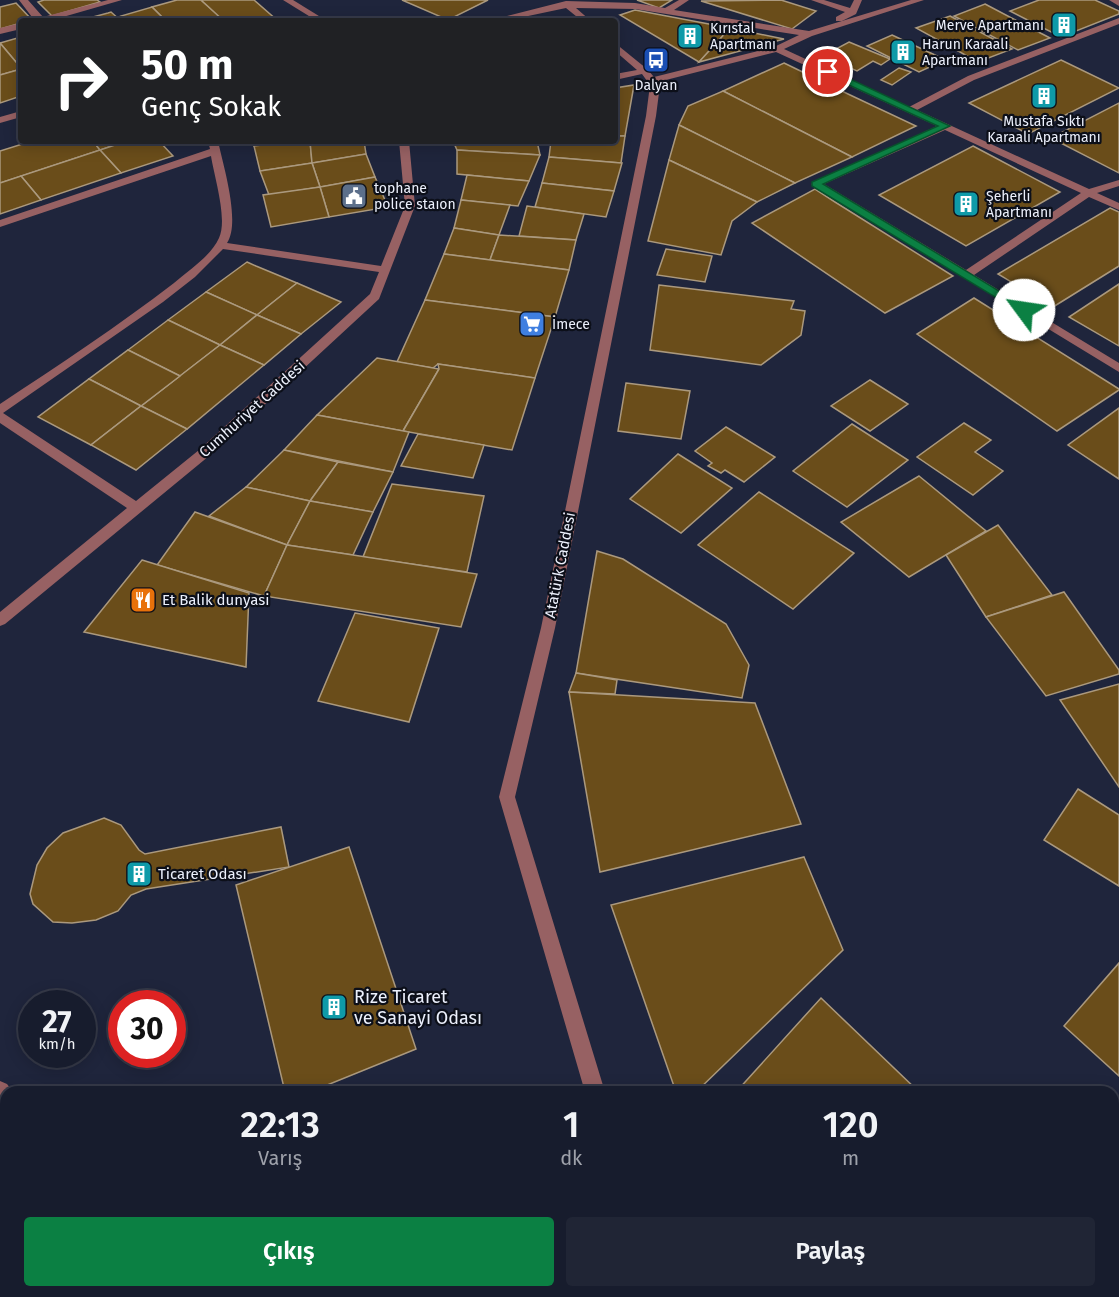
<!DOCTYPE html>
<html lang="tr">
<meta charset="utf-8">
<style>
:root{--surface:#171c2d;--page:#202535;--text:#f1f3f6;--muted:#9ea1aa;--line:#363a49;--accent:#0b8043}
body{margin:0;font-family:"Fira Sans",sans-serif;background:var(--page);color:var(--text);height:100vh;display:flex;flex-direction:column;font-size:22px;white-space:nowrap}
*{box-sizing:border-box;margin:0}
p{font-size:20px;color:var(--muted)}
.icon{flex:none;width:33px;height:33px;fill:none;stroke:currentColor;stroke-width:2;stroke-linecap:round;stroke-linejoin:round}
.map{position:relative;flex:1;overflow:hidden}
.drawer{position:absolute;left:0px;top:1086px;width:1119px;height:212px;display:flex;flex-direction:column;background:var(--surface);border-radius:18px 18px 0 0;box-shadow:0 3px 15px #0003,0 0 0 2px var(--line)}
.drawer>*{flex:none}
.banner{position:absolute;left:18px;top:18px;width:600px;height:126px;border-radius:6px;box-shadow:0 3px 15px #0003,0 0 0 2px var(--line);background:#202124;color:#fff;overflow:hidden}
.speed{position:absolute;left:18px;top:990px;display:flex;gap:12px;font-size:30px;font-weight:700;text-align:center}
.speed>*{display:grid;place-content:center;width:78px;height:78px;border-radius:50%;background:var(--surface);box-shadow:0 3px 15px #0003,0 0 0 2px var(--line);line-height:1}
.speed small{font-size:15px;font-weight:400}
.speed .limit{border:9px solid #d22;background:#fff;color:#111}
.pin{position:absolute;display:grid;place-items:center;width:51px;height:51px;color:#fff;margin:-26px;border:3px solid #fff;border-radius:50%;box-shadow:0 2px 6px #0007}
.me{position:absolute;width:66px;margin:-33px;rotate:301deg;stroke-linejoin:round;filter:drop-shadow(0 0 4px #0008)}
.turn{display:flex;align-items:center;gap:21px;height:126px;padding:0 24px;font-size:27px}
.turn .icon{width:78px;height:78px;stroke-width:2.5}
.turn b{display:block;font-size:42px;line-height:51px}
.eta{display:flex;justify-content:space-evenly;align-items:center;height:102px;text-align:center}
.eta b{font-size:36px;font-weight:600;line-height:42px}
.primary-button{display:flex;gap:12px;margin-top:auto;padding:12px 24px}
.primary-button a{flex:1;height:69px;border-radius:6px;background:var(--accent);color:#fff;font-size:24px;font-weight:600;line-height:69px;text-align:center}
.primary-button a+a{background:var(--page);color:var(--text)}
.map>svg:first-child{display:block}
.building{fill:#6a4d1a;stroke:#ab997e;stroke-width:1.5}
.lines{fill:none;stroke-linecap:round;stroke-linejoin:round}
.minor{fill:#976163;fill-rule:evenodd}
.route{fill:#0b8043;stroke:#07532c;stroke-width:1.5}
.labels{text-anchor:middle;stroke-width:4.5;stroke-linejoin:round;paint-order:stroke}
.far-poi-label{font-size:14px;fill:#ecf0fc;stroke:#0c0f19;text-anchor:start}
.street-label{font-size:15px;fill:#ecf0fc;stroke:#0c0f19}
.poi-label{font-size:15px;fill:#ecf0fc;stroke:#0c0f19;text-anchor:start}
.near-poi-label{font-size:18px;fill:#ecf0fc;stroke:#0c0f19;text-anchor:start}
</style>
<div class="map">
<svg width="1119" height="1297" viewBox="0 0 1119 1297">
<rect width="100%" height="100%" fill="#1f253c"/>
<g class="building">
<polygon points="44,0 97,0 100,2 52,16 38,2"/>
<polygon points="177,0 201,0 219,16 201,21 166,21 152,7"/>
<polygon points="201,0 254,0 278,21 224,21"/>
<polygon points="402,0 488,0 448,20"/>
<polygon points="637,0 672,0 659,8"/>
<polygon points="781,0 816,11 792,29 701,1"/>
<polygon points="1039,0 1095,0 1119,11 1119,14 1061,37 1010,11"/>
<polygon points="16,3 32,20 21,21 21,23 0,29 0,7"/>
<polygon points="985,4 1023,24 1050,38 1018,50 954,16"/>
<polygon points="152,7 166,21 127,21 121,16"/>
<polygon points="635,10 730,28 699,62 620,15"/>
<polygon points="111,12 121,21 78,21 108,13"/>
<polygon points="950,16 1012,49 978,62 916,28"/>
<polygon points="730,28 784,39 699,62"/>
<polygon points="892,35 935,55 945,60 919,72 867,46"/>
<polygon points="21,37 21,68 0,43"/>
<polygon points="849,42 890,59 881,65 873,61 857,71 823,56"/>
<polygon points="0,43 21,68 21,69 0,75"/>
<polygon points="1061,60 1119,88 1028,134 969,103"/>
<polygon points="784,63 848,94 916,126 852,157 723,91"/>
<polygon points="899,68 911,72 892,85 881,80"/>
<polygon points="21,69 21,96 0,103 0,75"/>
<polygon points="634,85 625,136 615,136 615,88"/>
<polygon points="723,91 852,157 795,183 679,125 688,106"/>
<polygon points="1119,103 1119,173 1051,138"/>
<polygon points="679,125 795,183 757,202 669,160"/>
<polygon points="615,136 625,136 621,163 549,157 551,141 615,141"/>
<polygon points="32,141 93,141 100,150 0,183 0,151"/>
<polygon points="93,141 127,141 100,150"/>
<polygon points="127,141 159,141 173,156 121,173 100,150"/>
<polygon points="254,141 293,141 254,146"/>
<polygon points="293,141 310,141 312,163 260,171 254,146"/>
<polygon points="310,141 364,141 366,154 312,163"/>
<polygon points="453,141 537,141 540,155 457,150"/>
<polygon points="973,146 1060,192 966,246 879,195"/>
<polygon points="100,150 121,173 41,200 21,176"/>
<polygon points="457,150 540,155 529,181 457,174"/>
<polygon points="366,154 375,177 320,187 312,163"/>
<polygon points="549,157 621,163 622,163 614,191 542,183"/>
<polygon points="669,160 757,202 732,221 721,255 648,241"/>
<polygon points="312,163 320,187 269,195 260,171"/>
<polygon points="467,175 529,181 518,206 461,200"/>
<polygon points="21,176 41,200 0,214 0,183"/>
<polygon points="375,177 388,207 329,217 320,187"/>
<polygon points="542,183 614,191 606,217 535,207"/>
<polygon points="320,187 329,217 271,227 263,195"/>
<polygon points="815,189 835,202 953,276 885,313 752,223"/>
<polygon points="461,200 510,205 499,235 454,228"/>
<polygon points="527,206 584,214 576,240 519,236"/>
<polygon points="1110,208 1119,212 1119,266 1053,307 998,274"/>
<polygon points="454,228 499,235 490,260 444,254"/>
<polygon points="499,235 576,240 569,270 490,260"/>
<polygon points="666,249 712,256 705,282 657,275"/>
<polygon points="444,254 569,270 555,317 425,300"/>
<polygon points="247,262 256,266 297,283 257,315 206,292"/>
<polygon points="297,283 341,302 301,334 257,315"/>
<polygon points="1119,284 1119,346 1069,317"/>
<polygon points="659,285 794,301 791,309 805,311 801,335 761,365 650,350"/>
<polygon points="206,292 257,315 220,345 168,320"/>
<polygon points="974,298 1119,389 1119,390 1057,431 917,334"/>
<polygon points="425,300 555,317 535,378 438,364 433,368 397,362"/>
<polygon points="257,315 301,334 264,365 220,345"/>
<polygon points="168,320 220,345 180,376 128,350"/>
<polygon points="220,345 264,365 187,429 141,406"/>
<polygon points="128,350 180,376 141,406 89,379"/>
<polygon points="377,358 439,369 403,431 317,415"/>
<polygon points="438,364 535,378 512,450 403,431 439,369"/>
<polygon points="89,379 141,406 91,445 38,417"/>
<polygon points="870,380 908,404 870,431 831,406"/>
<polygon points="626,383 690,391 681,439 618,431"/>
<polygon points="141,406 187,429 136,470 91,445"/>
<polygon points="1119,408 1119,479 1068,445"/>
<polygon points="317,415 409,432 393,472 284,450"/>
<polygon points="964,423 991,440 975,452 1003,471 973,495 917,457"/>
<polygon points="852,424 908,460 847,507 793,471"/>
<polygon points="726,427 775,457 744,482 725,470 721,473 708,466 712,463 695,451"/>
<polygon points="418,434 484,445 473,478 401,466"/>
<polygon points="284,450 338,462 310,501 246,487"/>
<polygon points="678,454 732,488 681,533 630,499"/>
<polygon points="338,462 393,472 373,512 310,501"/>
<polygon points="919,476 986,531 909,577 841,522"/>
<polygon points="392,484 484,496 467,572 363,557"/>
<polygon points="246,487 310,501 287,545 209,516"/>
<polygon points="759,492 854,553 793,609 698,545"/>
<polygon points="310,501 373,512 353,555 287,545"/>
<polygon points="195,512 287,545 264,596 157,565"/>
<polygon points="998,525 1052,595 986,617 946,555"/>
<polygon points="287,545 353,555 477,574 461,627 264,596"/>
<polygon points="597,551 623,559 726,624 749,665 742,698 576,673"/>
<polygon points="142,560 249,593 246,667 84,632"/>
<polygon points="1064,592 1119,670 1119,674 1046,696 986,617"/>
<polygon points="355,613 439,628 409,722 318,701"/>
<polygon points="576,673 617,680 615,694 569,692"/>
<polygon points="1119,684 1119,787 1060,700"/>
<polygon points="569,692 755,703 801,824 600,872"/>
<polygon points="1078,789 1119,815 1119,886 1044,840"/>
<polygon points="104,818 121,825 139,850 145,854 281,827 289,867 146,889 131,895 118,911 96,920 72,923 53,922 33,904 30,894 37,865 47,848 63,833"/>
<polygon points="349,847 416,1049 310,1092 285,1092 236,885"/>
<polygon points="804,857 843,950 696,1092 676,1092 611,905"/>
<polygon points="1119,963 1119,1076 1064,1026"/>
<polygon points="821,998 919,1092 736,1092"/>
<polygon points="600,1292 628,1292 633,1297 593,1297"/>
<polygon points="801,1292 989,1292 985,1297 806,1297"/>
</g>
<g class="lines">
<g class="minor">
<polygon points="19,0 28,0 43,17 108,0 122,0 49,21 35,21"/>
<polygon points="283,0 293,0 327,21 317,21"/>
<path d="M679 0H689L674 10 809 31 911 0H924L812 36 784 49 909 107 968 76 1119 18V24L974 80 917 110 1089 189 1119 180V186L1097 193 1119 203V210L1089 197 974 275 1119 363V372L811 184 937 126 776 52 658 82 660 85 656 116 555 628 515 797 605 1092H585L499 797 541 628 646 116 650 85 642 74 615 80V74L637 70 615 51V43L647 69 654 77 774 47 799 35 635 9 576 8 591 21H582L566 8 504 21H487L566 1 635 3 665 8ZM945 130 1081 193 966 270 824 184Z"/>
<polygon points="811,0 824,0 850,8 854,0 862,0 856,14 842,21 836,21 836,17 845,12"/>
<polygon points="1109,0 1119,0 1119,6"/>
<polygon points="21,23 21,29 0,34 0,28"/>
<polygon points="21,111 21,117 0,123 0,117"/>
<path d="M208 141H218C223 165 241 222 227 243L381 266 405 206 399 141H409L415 206 379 299 209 456 5 624 0 626V612L127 508 0 423V404C59 365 118 326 174 283 189 270 211 256 219 238 228 219 214 176 211 156L0 227V220L210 149ZM223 249 379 272 370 294 199 450 136 501 3 413 163 302 195 277Z"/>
<polygon points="0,1081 7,1084 13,1092 6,1092 6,1109 0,1106"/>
<polygon points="48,1292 75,1292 73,1297 45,1297"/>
<polygon points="144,1292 167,1292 170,1297 146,1297"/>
<polygon points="698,1292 722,1292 725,1297 700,1297"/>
</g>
</g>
<polygon class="route" points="825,70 831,70 950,126 823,184 1027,308 1027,312 1020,312 812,186 812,182 938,126 825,74"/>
<defs>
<g id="building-square" transform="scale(1.35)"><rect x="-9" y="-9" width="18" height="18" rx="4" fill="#0f9aa8" stroke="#0c0f19"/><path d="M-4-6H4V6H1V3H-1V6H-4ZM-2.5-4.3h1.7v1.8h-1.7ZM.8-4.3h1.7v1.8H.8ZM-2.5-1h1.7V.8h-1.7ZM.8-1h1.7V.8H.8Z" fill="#fff"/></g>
<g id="bus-square" transform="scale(1.35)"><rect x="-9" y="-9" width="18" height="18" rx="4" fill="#1a4fb4" stroke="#0c0f19"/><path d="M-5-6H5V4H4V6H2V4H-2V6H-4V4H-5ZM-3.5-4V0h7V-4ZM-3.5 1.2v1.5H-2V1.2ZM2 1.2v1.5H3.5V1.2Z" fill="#fff"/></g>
<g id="civic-square" transform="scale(1.35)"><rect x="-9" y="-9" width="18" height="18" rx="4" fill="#5c6f8a" stroke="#0c0f19"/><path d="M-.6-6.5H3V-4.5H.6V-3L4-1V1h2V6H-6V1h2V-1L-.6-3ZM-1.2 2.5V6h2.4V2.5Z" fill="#fff"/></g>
<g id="supermarket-square" transform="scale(1.35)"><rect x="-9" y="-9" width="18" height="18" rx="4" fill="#3f7fe0" stroke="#0c0f19"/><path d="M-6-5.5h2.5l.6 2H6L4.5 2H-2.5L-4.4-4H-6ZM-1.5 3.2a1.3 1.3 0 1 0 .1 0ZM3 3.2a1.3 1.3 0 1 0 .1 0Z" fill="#fff"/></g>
<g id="restaurant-square" transform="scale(1.35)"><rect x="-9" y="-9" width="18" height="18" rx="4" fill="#e8710a" stroke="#0c0f19"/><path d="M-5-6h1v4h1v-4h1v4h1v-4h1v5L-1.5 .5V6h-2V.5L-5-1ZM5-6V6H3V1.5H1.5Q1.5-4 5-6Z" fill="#fff"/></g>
</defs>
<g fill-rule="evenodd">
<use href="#building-square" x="1064" y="25"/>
<use href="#building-square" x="690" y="36"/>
<use href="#building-square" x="903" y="52"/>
<use href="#bus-square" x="656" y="60"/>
<use href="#building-square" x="1044" y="96"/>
<use href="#civic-square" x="354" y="196"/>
<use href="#building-square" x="966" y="204"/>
<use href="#supermarket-square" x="532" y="324"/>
<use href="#restaurant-square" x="143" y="600"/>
<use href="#building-square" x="139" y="874"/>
<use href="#building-square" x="334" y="1007"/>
</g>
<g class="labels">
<g class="far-poi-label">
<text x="1044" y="30" text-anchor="end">Merve Apartmanı</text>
<text x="710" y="33">Kırıstal<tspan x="710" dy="16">Apartmanı</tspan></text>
<text x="922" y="49">Harun Karaali<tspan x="922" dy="16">Apartmanı</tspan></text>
<text x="656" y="90" text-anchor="middle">Dalyan</text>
<text x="1044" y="126" text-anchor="middle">Mustafa Sıktı<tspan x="1044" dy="16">Karaali Apartmanı</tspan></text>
<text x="374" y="193">tophane<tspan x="374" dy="16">police staıon</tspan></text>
<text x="986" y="201">Şeherli<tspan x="986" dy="16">Apartmanı</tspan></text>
<text x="552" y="329">İmece</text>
</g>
<g class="street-label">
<text transform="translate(252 409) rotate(-42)" y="5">Cumhuriyet Caddesi</text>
<text transform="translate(560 565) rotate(-79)" y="5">Atatürk Caddesi</text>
</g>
<g class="poi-label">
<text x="162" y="605">Et Balik dunyasi</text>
<text x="158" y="879">Ticaret Odası</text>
</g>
<g class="near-poi-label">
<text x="354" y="1003">Rize Ticaret<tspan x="354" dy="21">ve Sanayi Odası</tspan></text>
</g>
</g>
</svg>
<div class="speed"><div>27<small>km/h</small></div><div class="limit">30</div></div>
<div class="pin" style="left:828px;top:72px;background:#d93025"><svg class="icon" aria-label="arrive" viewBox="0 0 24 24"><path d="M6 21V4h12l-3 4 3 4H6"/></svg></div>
<svg class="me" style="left:1024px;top:310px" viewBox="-20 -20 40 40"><circle r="19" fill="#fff"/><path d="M0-13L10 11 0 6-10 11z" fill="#0b8043"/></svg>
<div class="banner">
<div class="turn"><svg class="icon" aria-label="right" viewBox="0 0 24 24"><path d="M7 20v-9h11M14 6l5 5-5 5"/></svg><div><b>50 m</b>Genç Sokak</div></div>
</div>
<section class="drawer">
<div class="eta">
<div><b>22:13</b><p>Varış</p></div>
<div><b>1</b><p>dk</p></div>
<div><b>120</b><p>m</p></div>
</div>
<div class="primary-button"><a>Çıkış</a><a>Paylaş</a></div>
</section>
</div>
